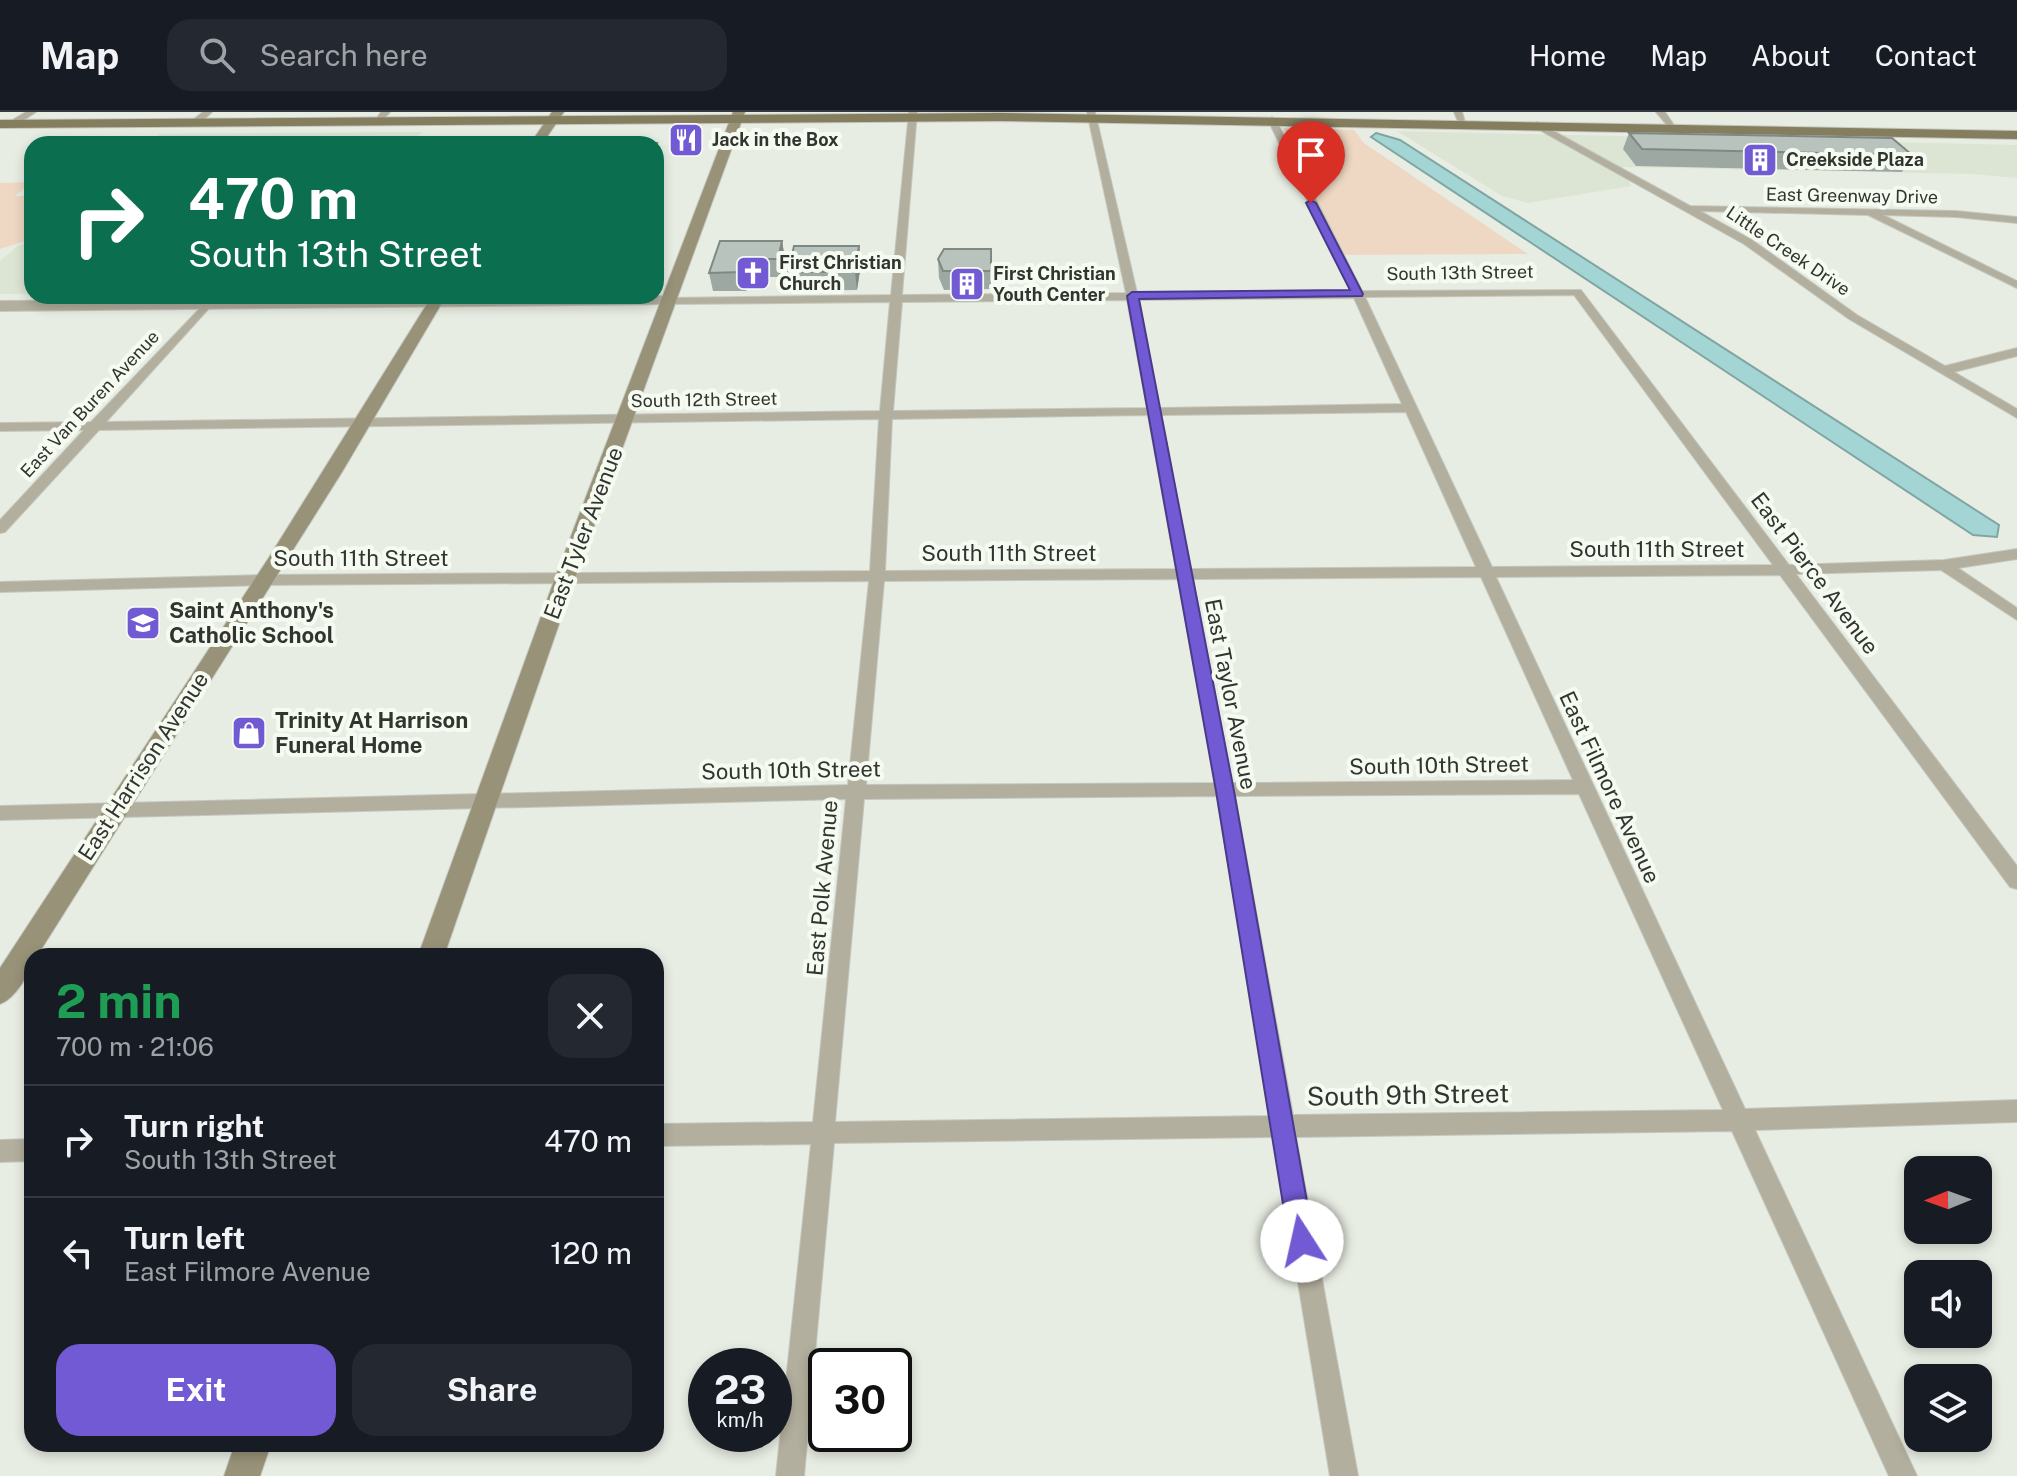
<!DOCTYPE html>
<meta charset="utf-8">
<style>
:root{--surface:#171b24;--page:#242831;--text:#f1f3f6;--muted:#9ea1a6;--line:#363941;--accent:#725ad4}
body{margin:0;font-family:"Public Sans",sans-serif;background:var(--page);color:var(--text);height:100vh;display:flex;flex-direction:column;font-size:30px;white-space:nowrap}
*{box-sizing:border-box;margin:0}
p{font-size:26px;color:var(--muted)}
.icon{flex:none;width:44px;height:44px;fill:none;stroke:currentColor;stroke-width:2;stroke-linecap:round;stroke-linejoin:round}
.map{position:relative;flex:1;overflow:hidden}
.sheet{position:absolute;left:24px;top:836px;width:640px;height:504px;display:flex;flex-direction:column;background:var(--surface);border-radius:24px;box-shadow:0 4px 12px #0003}
.sheet>*{flex:none}
.hud{position:absolute;left:24px;top:24px;width:640px;height:168px;border-radius:24px;box-shadow:0 4px 12px #0003;background:#0b6e4f;color:#fff;overflow:hidden}
.needle{width:52px;rotate:269deg}
.buttons{position:absolute;left:1904px;top:1044px;display:grid;gap:16px}
.buttons a{display:grid;place-items:center;width:88px;height:88px;border-radius:16px;background:var(--surface);box-shadow:0 4px 12px #0003;font-size:40px}
.speed{position:absolute;left:688px;top:1236px;display:flex;gap:16px;font-size:40px;font-weight:700;text-align:center}
.speed>*{display:grid;place-content:center;width:104px;height:104px;border-radius:50%;background:var(--surface);box-shadow:0 4px 12px #0003;line-height:1}
.speed small{font-size:20px;font-weight:400}
.speed .limit{border:4px solid #111;border-radius:12px;background:#fff;color:#111}
.pin{position:absolute;display:grid;place-items:center;width:68px;height:68px;color:#fff;margin:-82px -34px;border-radius:50% 50% 50% 0;rotate:-45deg;box-shadow:0 0 8px #0007}
.pin .icon{rotate:45deg}
.me{position:absolute;width:88px;margin:-44px;rotate:350deg;stroke-linejoin:round;filter:drop-shadow(0 0 6px #0008)}
.turn{display:flex;align-items:center;gap:28px;height:168px;padding:0 32px;font-size:36px}
.turn .icon{width:104px;height:104px;stroke-width:2.5}
.turn b{display:block;font-size:56px;line-height:68px}
.round{display:grid;place-items:center;flex:none;width:84px;height:84px;border-radius:24px;background:var(--page)}
.head{display:flex;align-items:center;justify-content:space-between;height:136px;padding:0 32px}
h1{font-size:48px;font-weight:700;line-height:60px;color:#1e9e55}
.cta{display:flex;gap:16px;margin-top:auto;padding:16px 32px}
.cta a{flex:1;height:92px;border-radius:24px;background:var(--accent);color:#fff;font-size:32px;font-weight:700;line-height:92px;text-align:center}
.cta a+a{background:var(--page);color:var(--text)}
ul{padding:0;list-style:none}
li{display:flex;align-items:center;gap:24px;height:112px;padding:0 32px;border-top:2px solid var(--line)}
li div{flex:1}
li b{display:block;font-size:30px}
li em{font-style:normal}
header{display:flex;align-items:center;gap:48px;box-sizing:border-box;height:112px;padding:0 40px;background:var(--surface);border-bottom:2px solid var(--line)}
header strong{font-size:38px}
nav{display:flex;gap:44px;margin-inline-start:auto;font-size:28px}
.search{width:560px;height:72px;background:var(--page);display:flex;align-items:center;gap:20px;box-sizing:border-box;padding:0 28px;border-radius:24px;color:var(--muted);font-size:30px}
.map>svg:first-child{display:block}
.built{fill:#dce5d3}
.green{fill:#eed8c3}
.water{fill:#a2d5d3;stroke:#80a5a2;stroke-width:2}
.lines{fill:none;stroke-linecap:round;stroke-linejoin:round}
.minor-casing{stroke:#c4c8bf;stroke-width:2}
.tertiary-casing{stroke:#c4c8bf;stroke-width:2}
.secondary-casing{stroke:#c4c8bf;stroke-width:2}
.primary-casing{stroke:#c4c8bf;stroke-width:2}
.minor{fill:#b3af9e;fill-rule:evenodd}
.tertiary{fill:#b3af9e;fill-rule:evenodd}
.secondary{fill:#989279;fill-rule:evenodd}
.primary{fill:#847d5e;fill-rule:evenodd}
.wall{fill:#9da8a2}
.shaded-wall{fill:#808884}
.building{fill:#b7c3bc;stroke:#808884;stroke-width:2}
.route{fill:#725ad4;stroke:#4a3a8a;stroke-width:2}
.labels{text-anchor:middle;stroke-width:8;stroke-linejoin:round;paint-order:stroke}
.far-poi-label{font-size:18px;font-weight:bold;fill:#323430;stroke:#f5fbf0;text-anchor:start}
.far-street-label{font-size:18px;fill:#323430;stroke:#f5fbf0}
.street-label{font-size:22px;fill:#323430;stroke:#f5fbf0}
.poi-label{font-size:22px;font-weight:bold;fill:#323430;stroke:#f5fbf0;text-anchor:start}
.near-street-label{font-size:26px;fill:#323430;stroke:#f5fbf0}
</style>
<header>
<strong>Map</strong>
<div class="search"><svg class="icon" aria-label="search" viewBox="0 0 24 24"><circle cx="10" cy="10" r="6"/><path d="M15 15l6 6"/></svg>Search here</div>
<nav><a>Home</a><a>Map</a><a>About</a><a>Contact</a></nav>
</header>
<div class="map">
<svg width="2017" height="1364" viewBox="0 0 2017 1364">
<rect width="100%" height="100%" fill="#e8ede3"/>
<g class="built">
<polygon points="1397,19 2017,33 2017,66 1971,62 1623,55 1631,74 1528,91 1502,84"/>
<polygon points="422,20 411,32 147,32 160,22"/>
<polygon points="32,129 32,182 0,182 0,149 18,134"/>
</g>
<g class="green">
<polygon points="1283,16 1354,18 1364,31 1528,142 1343,143"/>
<polygon points="32,70 15,84 32,84 32,127 0,137 0,71"/>
</g>
<polygon class="water" points="1376,21 1400,28 1999,413 1997,425 1973,423 1371,25"/>
<g class="lines">
<g class="minor-casing">
<g id="minor">
<polygon points="26,0 36,0 15,14 9,14 9,10"/>
<polygon points="203,0 212,0 199,12 193,12 193,8"/>
<polygon points="381,0 390,0 379,12 373,12"/>
<path d="M909 0H917L902 183 1126 181 1087 0H1095L1137 181 1351 179 1268 8 1272 5 1276 8 1362 179 1581 178 1789 453 1944 448 2017 437V447L1958 456 2017 496V508L1941 458 1796 462 2017 754V777L2010 775 1780 463 1496 465 1745 997 2017 988V1010L1755 1018 1917 1364H1889L1732 1019 1296 1025 1358 1364H1330L1274 1025 834 1031 804 1364H776L811 1032 656 1034V1012L813 1010 846 687 0 708V694L848 673 869 469 262 473 0 480V470L262 463 870 459 879 307 99 318 5 420 0 421V408L84 318 0 319V311L91 310 207 189 211 190V194L106 310 880 299 890 190 668 192 662 189 668 186 891 183ZM1574 183 1773 453 1492 455 1365 185ZM1354 186 1402 292 1159 296 1138 188ZM1127 188 1147 296 893 299 902 190ZM1406 300 1476 455 1191 457 1161 303ZM1148 303 1176 457 885 459 892 307ZM1481 465 1573 668 1232 671 1193 467ZM1178 467 1215 671 866 673 884 469ZM1579 682 1723 998 1293 1003 1235 684ZM1217 684 1270 1004 835 1010 864 687Z"/>
<polygon points="1454,0 1462,0 1466,14 1460,14"/>
<polygon points="1656,0 1665,0 1678,19 1672,19"/>
<polygon points="1537,10 1690,94 1956,99 2017,105 2017,111 1956,105 1883,103 2017,169 2017,176 1868,103 1700,99 1752,128 1857,203 1945,254 2017,236 2017,244 1954,260 2017,297 2017,306 1849,207 1744,132 1534,15"/>
<polygon points="32,1027 32,1049 0,1050 0,1028"/>
</g>
</g>
<g class="tertiary-casing">
<polygon id="tertiary" points="668,184 676,189 673,192 0,199 0,189"/>
</g>
<g class="secondary-casing">
<g id="secondary">
<polygon points="552,0 564,0 542,32 530,32"/>
<polygon points="733,0 745,0 575,466 444,844 418,844 555,466"/>
<path d="M432 184H446L342 360 37 844H32C32 860 15 887 0 892V856L268 447Z"/>
<polygon points="235,1332 271,1332 260,1364 224,1364"/>
</g>
</g>
<g class="primary-casing">
<polygon id="primary" points="1000,1 2017,19 2017,27 1000,9 0,16 0,8"/>
</g>
<use href="#minor" class="minor"/>
<use href="#tertiary" class="tertiary"/>
<use href="#secondary" class="secondary"/>
<use href="#primary" class="primary"/>
</g>
<g class="wall">
<polygon points="1629,21 1912,43 1902,60 1636,54 1623,37"/>
<polygon points="782,129 785,147 780,165 750,165 746,179 713,179 709,161"/>
<polygon points="859,134 861,152 857,178 790,179 788,160"/>
<polygon points="991,137 991,177 944,178 939,166 938,147"/>
</g>
<g class="shaded-wall">
<polygon points="657,31 661,48 656,58 656,33"/>
<polygon points="782,129 785,147 780,165 778,147"/>
<polygon points="859,134 861,152 857,178 855,160"/>
<polygon points="746,147 750,165 746,179 742,160"/>
</g>
<g class="building">
<polygon points="1629,21 1892,26 1912,43 1642,37"/>
<polygon points="590,29 657,31 656,33 589,32"/>
<polygon points="720,129 782,129 778,147 746,147 742,160 709,161"/>
<polygon points="794,134 859,134 855,160 788,160"/>
<polygon points="944,137 991,137 991,159 943,159 938,147"/>
</g>
<polygon class="route" points="1311,88 1316,91 1363,182 1362,184 1139,187 1234,679 1314,1129 1310,1138 1302,1142 1293,1138 1289,1129 1216,679 1127,184 1132,180 1350,178 1306,91"/>
<defs>
<g id="restaurant-square" transform="scale(1.8)"><rect x="-9" y="-9" width="18" height="18" rx="4" fill="#725ad4" stroke="#f5fbf0"/><path d="M-5-6h1v4h1v-4h1v4h1v-4h1v5L-1.5 .5V6h-2V.5L-5-1ZM5-6V6H3V1.5H1.5Q1.5-4 5-6Z" fill="#fff"/></g>
<g id="building-square" transform="scale(1.8)"><rect x="-9" y="-9" width="18" height="18" rx="4" fill="#725ad4" stroke="#f5fbf0"/><path d="M-4-6H4V6H1V3H-1V6H-4ZM-2.5-4.3h1.7v1.8h-1.7ZM.8-4.3h1.7v1.8H.8ZM-2.5-1h1.7V.8h-1.7ZM.8-1h1.7V.8H.8Z" fill="#fff"/></g>
<g id="church-square" transform="scale(1.8)"><rect x="-9" y="-9" width="18" height="18" rx="4" fill="#725ad4" stroke="#f5fbf0"/><path d="M-1.2-6h2.4v3.5h3.3v2.4h-3.3V6h-2.4V-.1h-3.3v-2.4h3.3Z" fill="#fff"/></g>
<g id="school-square" transform="scale(1.8)"><rect x="-9" y="-9" width="18" height="18" rx="4" fill="#725ad4" stroke="#f5fbf0"/><path d="M0-5L7-2L0 1L-7-2ZM-4 1L0 2.5L4 1V4Q0 6-4 4Z" fill="#fff"/></g>
<g id="shop-square" transform="scale(1.8)"><rect x="-9" y="-9" width="18" height="18" rx="4" fill="#725ad4" stroke="#f5fbf0"/><path d="M-5-2.5h2.3a2.7 3.5 0 0 1 5.4 0H5L5.5 6h-11ZM-1.5-2.5h3a1.5 2.3 0 0 0-3 0Z" fill="#fff"/></g>
</defs>
<g fill-rule="evenodd">
<use href="#restaurant-square" x="686" y="28"/>
<use href="#building-square" x="1760" y="48"/>
<use href="#church-square" x="753" y="161"/>
<use href="#building-square" x="967" y="172"/>
<use href="#school-square" x="143" y="511"/>
<use href="#shop-square" x="249" y="621"/>
</g>
<g class="labels">
<g class="far-poi-label">
<text x="712" y="34">Jack in the Box</text>
<text x="1786" y="54">Creekside Plaza</text>
<text x="779" y="157">First Christian<tspan x="779" dy="21">Church</tspan></text>
<text x="993" y="168">First Christian<tspan x="993" dy="21">Youth Center</tspan></text>
</g>
<g class="far-street-label">
<text transform="translate(1852 84) rotate(1)" y="6">East Greenway Drive</text>
<text transform="translate(1788 139) rotate(34)" y="6">Little Creek Drive</text>
<text transform="translate(1460 161) rotate(-1)" y="6">South 13th Street</text>
<text transform="translate(704 288) rotate(-1)" y="6">South 12th Street</text>
<text transform="translate(90 292) rotate(-47)" y="6">East Van Buren Avenue</text>
</g>
<g class="street-label">
<text transform="translate(583 421) rotate(-69)" y="8">East Tyler Avenue</text>
<text x="1657" y="445">South 11th Street</text>
<text x="1009" y="449">South 11th Street</text>
<text x="361" y="454">South 11th Street</text>
<text transform="translate(1815 461) rotate(53)" y="8">East Pierce Avenue</text>
<text transform="translate(1231 582) rotate(79)" y="8">East Taylor Avenue</text>
<text transform="translate(1439 653) rotate(-1)" y="8">South 10th Street</text>
<text transform="translate(143 654) rotate(-57)" y="8">East Harrison Avenue</text>
<text transform="translate(791 658) rotate(-1)" y="8">South 10th Street</text>
<text transform="translate(1610 675) rotate(65)" y="8">East Filmore Avenue</text>
<text transform="translate(822 776) rotate(-85)" y="8">East Polk Avenue</text>
</g>
<g class="poi-label">
<text x="169" y="506">Saint Anthony's<tspan x="169" dy="25">Catholic School</tspan></text>
<text x="275" y="616">Trinity At Harrison<tspan x="275" dy="25">Funeral Home</tspan></text>
</g>
<g class="near-street-label">
<text transform="translate(1408 983) rotate(-1)" y="9">South 9th Street</text>
</g>
</g>
</svg>
<div class="buttons">
<a><svg class="needle" viewBox="-14 -14 28 28"><path d="M0-13l5 13h-10z" fill="#e53935"/><path d="M0 13l5-13h-10z" fill="#9ea1a6"/></svg></a>
<a><svg class="icon" aria-label="sound" viewBox="0 0 24 24"><path d="M4 9h4l5-4v14l-5-4H4zM17 9q2 3 0 6"/></svg></a>
<a><svg class="icon" aria-label="layers" viewBox="0 0 24 24"><path d="M12 4l9 5-9 5-9-5zM3 14l9 5 9-5"/></svg></a>
</div>
<div class="speed"><div>23<small>km/h</small></div><div class="limit">30</div></div>
<div class="pin" style="left:1311px;top:91px;background:#d93025"><svg class="icon" aria-label="arrive" viewBox="0 0 24 24"><path d="M6 21V4h12l-3 4 3 4H6"/></svg></div>
<svg class="me" style="left:1302px;top:1129px" viewBox="-20 -20 40 40"><circle r="19" fill="#fff"/><path d="M0-13L10 11 0 6-10 11z" fill="#725ad4"/></svg>
<div class="hud">
<div class="turn"><svg class="icon" aria-label="right" viewBox="0 0 24 24"><path d="M7 20v-9h11M14 6l5 5-5 5"/></svg><div><b>470 m</b>South 13th Street</div></div>
</div>
<section class="sheet">
<div class="head"><div><h1>2 min</h1><p>700 m · 21:06</p></div><a class="round"><svg class="icon" aria-label="close" viewBox="0 0 24 24"><path d="M6 6l12 12M18 6L6 18"/></svg></a></div>
<ul>
<li><svg class="icon" aria-label="right" viewBox="0 0 24 24"><path d="M7 20v-9h11M14 6l5 5-5 5"/></svg><div><b>Turn right</b><p>South 13th Street</p></div><em>470 m</em></li>
<li><svg class="icon" aria-label="left" viewBox="0 0 24 24"><path d="M17 20v-9H6M10 6l-5 5 5 5"/></svg><div><b>Turn left</b><p>East Filmore Avenue</p></div><em>120 m</em></li>
</ul>
<div class="cta"><a>Exit</a><a>Share</a></div>
</section>
</div>
